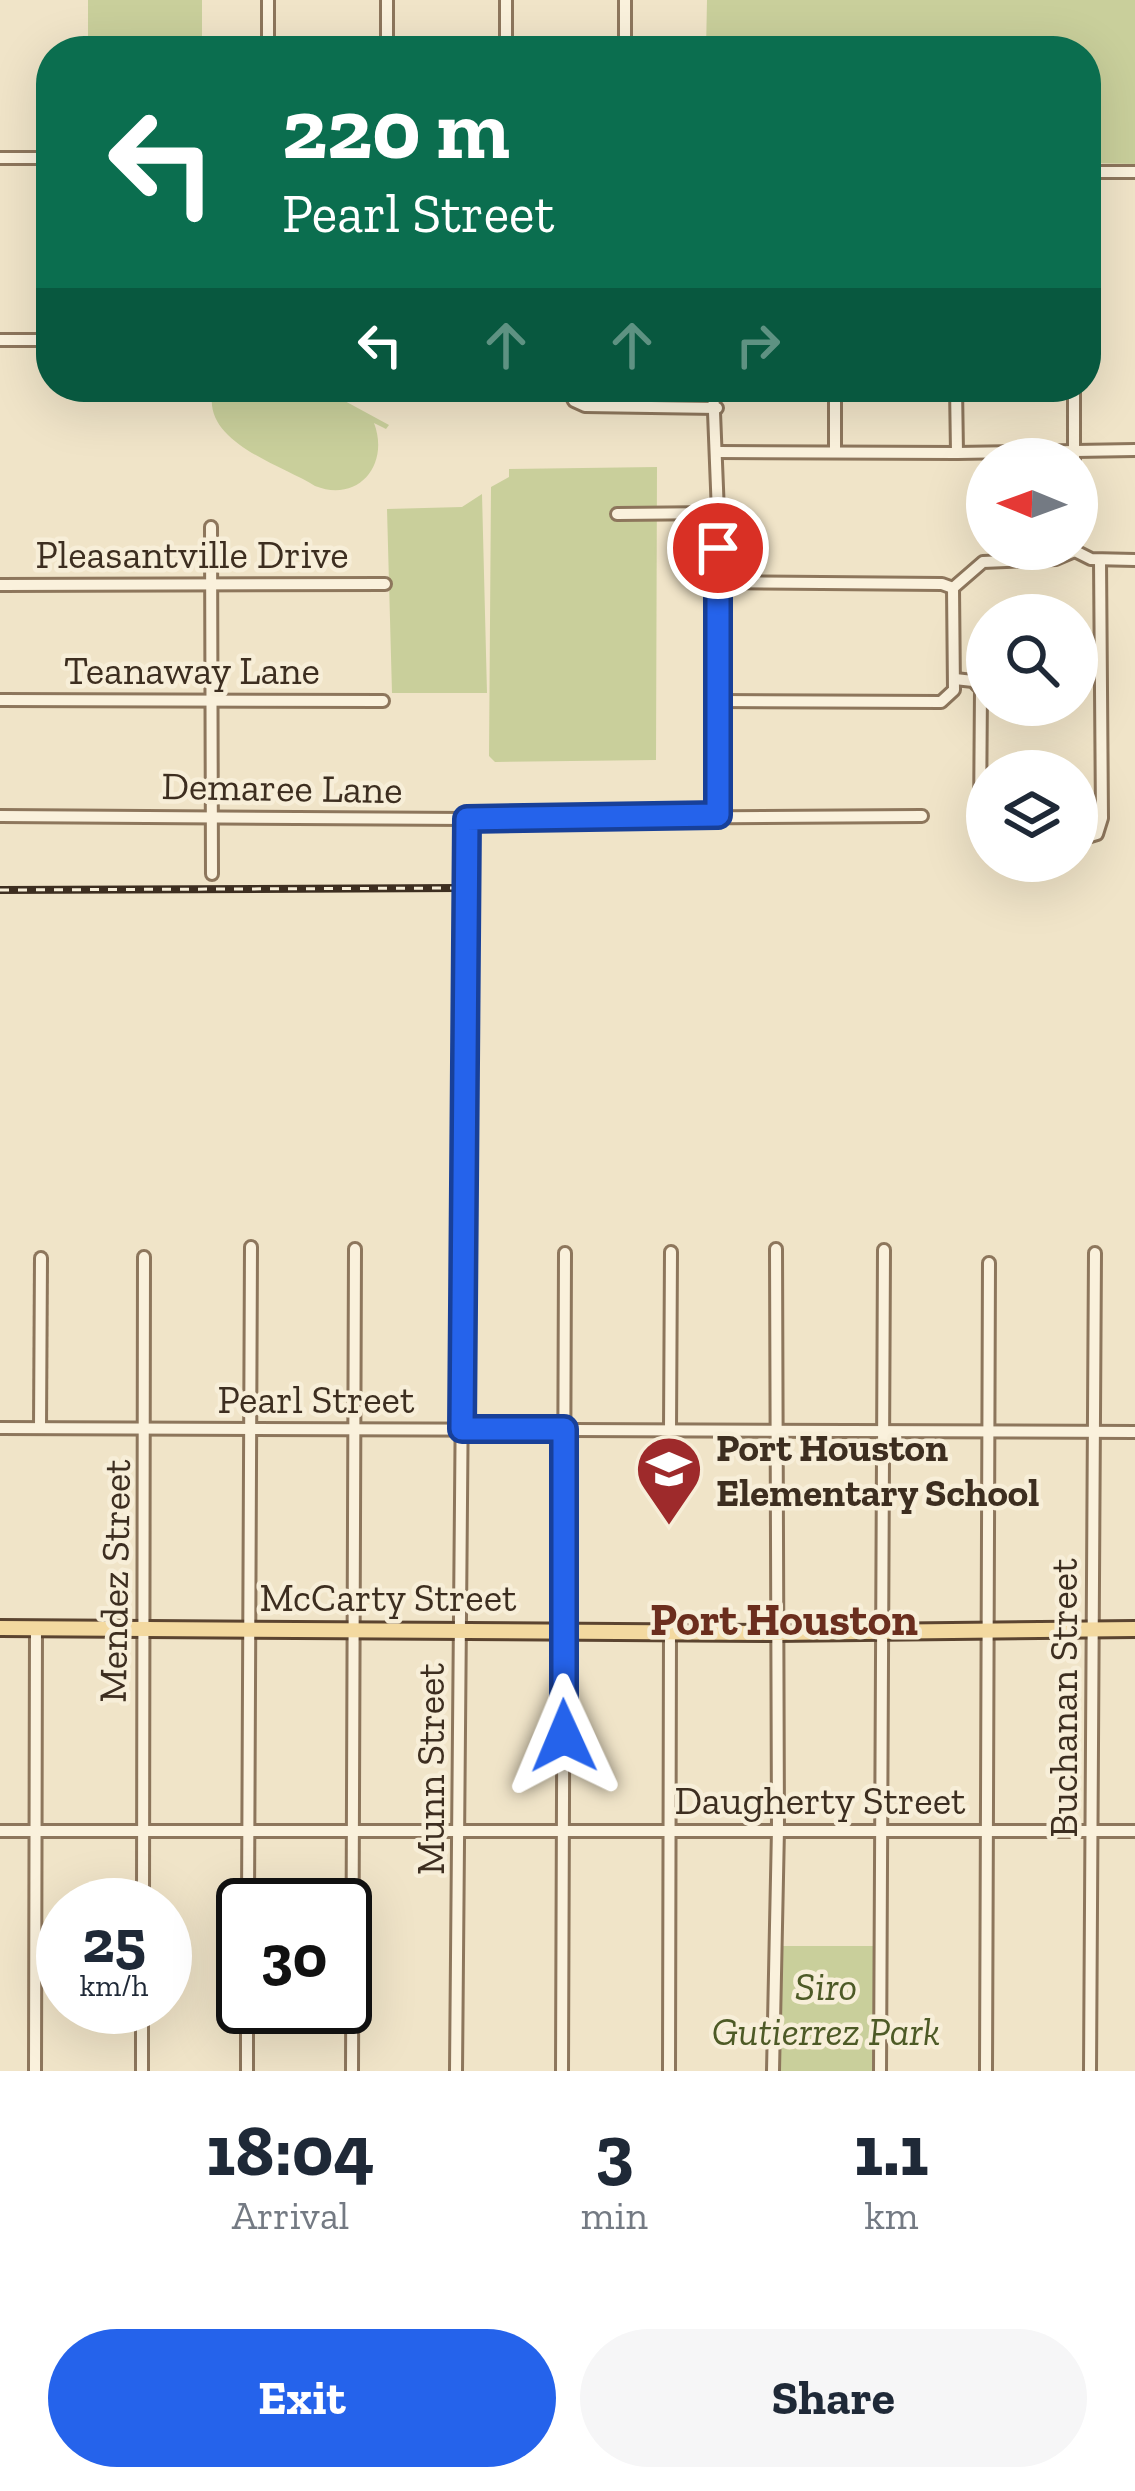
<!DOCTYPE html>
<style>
:root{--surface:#fff;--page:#f6f6f7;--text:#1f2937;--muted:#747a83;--accent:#2563eb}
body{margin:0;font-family:"Zilla Slab",serif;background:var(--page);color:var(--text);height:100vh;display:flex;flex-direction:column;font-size:45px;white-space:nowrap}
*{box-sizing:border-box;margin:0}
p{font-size:39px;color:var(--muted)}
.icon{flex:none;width:66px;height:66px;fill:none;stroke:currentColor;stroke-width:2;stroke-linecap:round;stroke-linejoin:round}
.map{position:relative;height:2071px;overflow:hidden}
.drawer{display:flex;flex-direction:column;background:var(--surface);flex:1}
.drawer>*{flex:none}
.hud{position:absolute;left:36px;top:36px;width:1065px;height:366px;border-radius:48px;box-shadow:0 12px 48px #0002;background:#0b6e4f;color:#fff;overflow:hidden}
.needle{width:78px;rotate:271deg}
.tools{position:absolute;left:966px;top:438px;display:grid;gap:24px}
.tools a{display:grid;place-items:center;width:132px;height:132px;border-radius:50%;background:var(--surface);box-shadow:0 12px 48px #0002;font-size:60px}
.speed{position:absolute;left:36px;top:1878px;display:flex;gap:24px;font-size:60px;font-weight:700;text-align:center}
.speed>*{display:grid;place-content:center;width:156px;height:156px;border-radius:50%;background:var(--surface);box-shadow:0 12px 48px #0002;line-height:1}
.speed small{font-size:30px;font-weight:400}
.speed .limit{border:6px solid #111;border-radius:18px;background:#fff;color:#111}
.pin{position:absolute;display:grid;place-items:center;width:102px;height:102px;color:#fff;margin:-51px;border:6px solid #fff;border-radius:50%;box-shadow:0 3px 12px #0007}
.me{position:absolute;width:132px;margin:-66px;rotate:359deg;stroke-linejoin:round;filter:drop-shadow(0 0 9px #0008)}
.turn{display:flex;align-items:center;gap:42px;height:252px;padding:0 48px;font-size:54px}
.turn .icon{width:156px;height:156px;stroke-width:2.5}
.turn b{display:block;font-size:84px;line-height:102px}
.lanes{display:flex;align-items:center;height:114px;padding:0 48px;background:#0003;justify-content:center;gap:60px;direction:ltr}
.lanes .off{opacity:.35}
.eta{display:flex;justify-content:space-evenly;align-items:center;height:204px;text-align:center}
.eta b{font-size:72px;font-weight:700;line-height:84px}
.primary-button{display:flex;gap:24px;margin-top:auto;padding:24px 48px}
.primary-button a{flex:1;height:138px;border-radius:72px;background:var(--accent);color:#fff;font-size:48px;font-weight:700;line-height:138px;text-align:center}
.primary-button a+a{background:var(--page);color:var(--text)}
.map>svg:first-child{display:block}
.green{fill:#c9cf9b}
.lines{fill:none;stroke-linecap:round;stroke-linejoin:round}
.minor-casing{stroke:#8d765c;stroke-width:16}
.major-casing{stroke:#5b4430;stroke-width:20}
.minor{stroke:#faf1dc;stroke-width:10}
.major{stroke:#f3d9a0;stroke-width:14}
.rail-casing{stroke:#3d2e20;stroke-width:8}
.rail{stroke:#f7eed8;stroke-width:3;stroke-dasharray:9;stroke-linecap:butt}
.route-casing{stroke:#184099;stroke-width:30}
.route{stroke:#2563eb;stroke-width:21}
.labels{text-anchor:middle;stroke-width:9;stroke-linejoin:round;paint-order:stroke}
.street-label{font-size:39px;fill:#3d2e20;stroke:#f7eed8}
.poi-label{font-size:39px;font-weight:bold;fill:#3d2e20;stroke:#f7eed8;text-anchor:start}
.park-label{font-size:39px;font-style:italic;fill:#4d5a26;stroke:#f7eed8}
.quarter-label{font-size:45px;font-weight:bold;fill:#6b2e1e;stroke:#f7eed8}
</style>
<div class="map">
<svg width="1135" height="2071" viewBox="0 0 1135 2071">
<rect width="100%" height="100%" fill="#f0e4c8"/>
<g class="green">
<rect x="88" y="0" width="114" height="51"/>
<polygon points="707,0 1135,0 1135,164 1086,163 1086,51 706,51"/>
<path d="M214 387H319L389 425 386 429 374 423C390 465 358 503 315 486 280 464 197 441 214 387Z"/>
<polygon points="657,467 656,760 495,762 489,756 491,487 509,477 509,469"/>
<polygon points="482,494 487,693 392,693 387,509 462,507"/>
<polygon points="778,1946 876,1946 874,2071 777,2071"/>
</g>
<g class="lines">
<g class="minor-casing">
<g id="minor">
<polyline points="268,0 268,51"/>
<polyline points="506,0 506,51"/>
<polyline points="387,51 387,0"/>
<polyline points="625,51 625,0"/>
<polyline points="0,158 51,158"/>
<polyline points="1086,172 1135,172"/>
<polyline points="0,340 37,340"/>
<polyline points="567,387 574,401 585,406 717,408"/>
<polyline points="713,387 718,513 717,815"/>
<polyline points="835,387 835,452"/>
<polyline points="956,387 957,453"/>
<polyline points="1074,387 1074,459"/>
<polyline points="717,452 957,453 1135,450"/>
<polyline points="617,514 718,513"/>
<polyline points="211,527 212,874"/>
<polyline points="1075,551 1091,559 1135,560"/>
<polyline points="718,582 942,584 953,588"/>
<polyline points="0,585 385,584"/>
<polyline points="953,588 983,562 1056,559 1075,551"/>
<polyline points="955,679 973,681 981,689 980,821 987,835"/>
<polyline points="0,700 383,701"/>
<polyline points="718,701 941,702 954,690 953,588"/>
<polyline points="0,816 467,819 922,816"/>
<polyline points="1077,840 1097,834 1102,818 1100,560"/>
<polyline points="0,1428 1135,1432"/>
<polyline points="40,1428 41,1258"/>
<polyline points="670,1430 671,1252"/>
<polyline points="0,1831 1135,1831"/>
<polyline points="143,1905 144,1257"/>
<polyline points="248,1905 251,1247"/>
<polyline points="35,2071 36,1627"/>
<polyline points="142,2071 142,2007"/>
<polyline points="247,2071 247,2007"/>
<polyline points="352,2071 355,1249"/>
<polyline points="456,2071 467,819"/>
<polyline points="562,2071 565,1253"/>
<polyline points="669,2071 670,1631"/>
<polyline points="773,2071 778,1829 776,1249"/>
<polyline points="880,2071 884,1250"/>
<polyline points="986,2071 989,1263"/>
<polyline points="1090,2071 1095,1253"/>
</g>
</g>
<g class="major-casing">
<polyline id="major" points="0,1628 775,1633 1135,1629"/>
</g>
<use href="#minor" class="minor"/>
<use href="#major" class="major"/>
<g class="rail-casing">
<polyline id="rail" points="0,890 459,888"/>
</g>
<use href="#rail" class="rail"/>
</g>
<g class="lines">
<g class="route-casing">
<polyline id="route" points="564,1736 564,1429 462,1429 467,819 718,815 718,548"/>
</g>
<use href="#route" class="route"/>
</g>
<defs>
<g id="school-pin" transform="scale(3.45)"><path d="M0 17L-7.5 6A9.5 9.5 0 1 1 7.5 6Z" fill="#9e2a2b" stroke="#f7eed8"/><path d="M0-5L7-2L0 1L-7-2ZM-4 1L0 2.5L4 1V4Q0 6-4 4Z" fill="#fff"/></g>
</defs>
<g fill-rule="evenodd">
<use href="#school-pin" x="669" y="1469"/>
</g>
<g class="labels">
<g class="street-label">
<text x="192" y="568">Pleasantville Drive</text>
<text x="192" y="684">Teanaway Lane</text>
<text transform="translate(282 787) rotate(1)" y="14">Demaree Lane</text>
<text x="316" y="1413">Pearl Street</text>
<text transform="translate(114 1581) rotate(-89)" y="14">Mendez Street</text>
<text x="388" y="1611">McCarty Street</text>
<text transform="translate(1063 1698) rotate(-90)" y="14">Buchanan Street</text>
<text transform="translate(430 1769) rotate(-90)" y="14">Munn Street</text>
<text x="820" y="1814">Daugherty Street</text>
</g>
<g class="poi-label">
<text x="716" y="1461">Port Houston<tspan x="716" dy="45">Elementary School</tspan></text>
</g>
<g class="park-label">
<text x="826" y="2000">Siro<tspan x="826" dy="45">Gutierrez Park</tspan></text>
</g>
<g class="quarter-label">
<text x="784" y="1635">Port Houston</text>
</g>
</g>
</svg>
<div class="tools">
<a><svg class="needle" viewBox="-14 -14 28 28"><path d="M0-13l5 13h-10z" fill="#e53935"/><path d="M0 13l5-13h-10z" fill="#747a83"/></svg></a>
<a><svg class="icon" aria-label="search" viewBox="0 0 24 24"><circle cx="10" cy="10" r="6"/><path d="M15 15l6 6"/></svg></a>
<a><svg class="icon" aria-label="layers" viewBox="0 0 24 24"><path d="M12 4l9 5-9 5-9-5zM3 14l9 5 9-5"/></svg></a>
</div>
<div class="speed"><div>25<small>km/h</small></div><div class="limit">30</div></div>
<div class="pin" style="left:718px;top:548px;background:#d93025"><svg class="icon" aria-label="arrive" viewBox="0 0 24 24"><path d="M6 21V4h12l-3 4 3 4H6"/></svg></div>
<svg class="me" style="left:564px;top:1736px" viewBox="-20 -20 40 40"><path d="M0-17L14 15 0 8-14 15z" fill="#2563eb" stroke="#fff" stroke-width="4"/></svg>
<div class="hud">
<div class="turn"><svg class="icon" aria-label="left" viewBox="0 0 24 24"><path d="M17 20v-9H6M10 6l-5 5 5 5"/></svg><div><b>220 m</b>Pearl Street</div></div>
<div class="lanes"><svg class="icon" aria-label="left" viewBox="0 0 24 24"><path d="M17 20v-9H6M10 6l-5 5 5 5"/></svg><svg class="icon off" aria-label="ahead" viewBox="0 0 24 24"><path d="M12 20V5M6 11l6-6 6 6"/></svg><svg class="icon off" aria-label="ahead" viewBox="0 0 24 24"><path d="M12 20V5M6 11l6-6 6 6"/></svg><svg class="icon off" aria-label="right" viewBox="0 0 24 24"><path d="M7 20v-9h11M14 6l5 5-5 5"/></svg></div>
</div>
</div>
<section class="drawer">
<div class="eta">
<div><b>18:04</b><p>Arrival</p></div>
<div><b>3</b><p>min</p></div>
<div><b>1.1</b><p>km</p></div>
</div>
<div class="primary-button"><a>Exit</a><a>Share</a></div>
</section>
